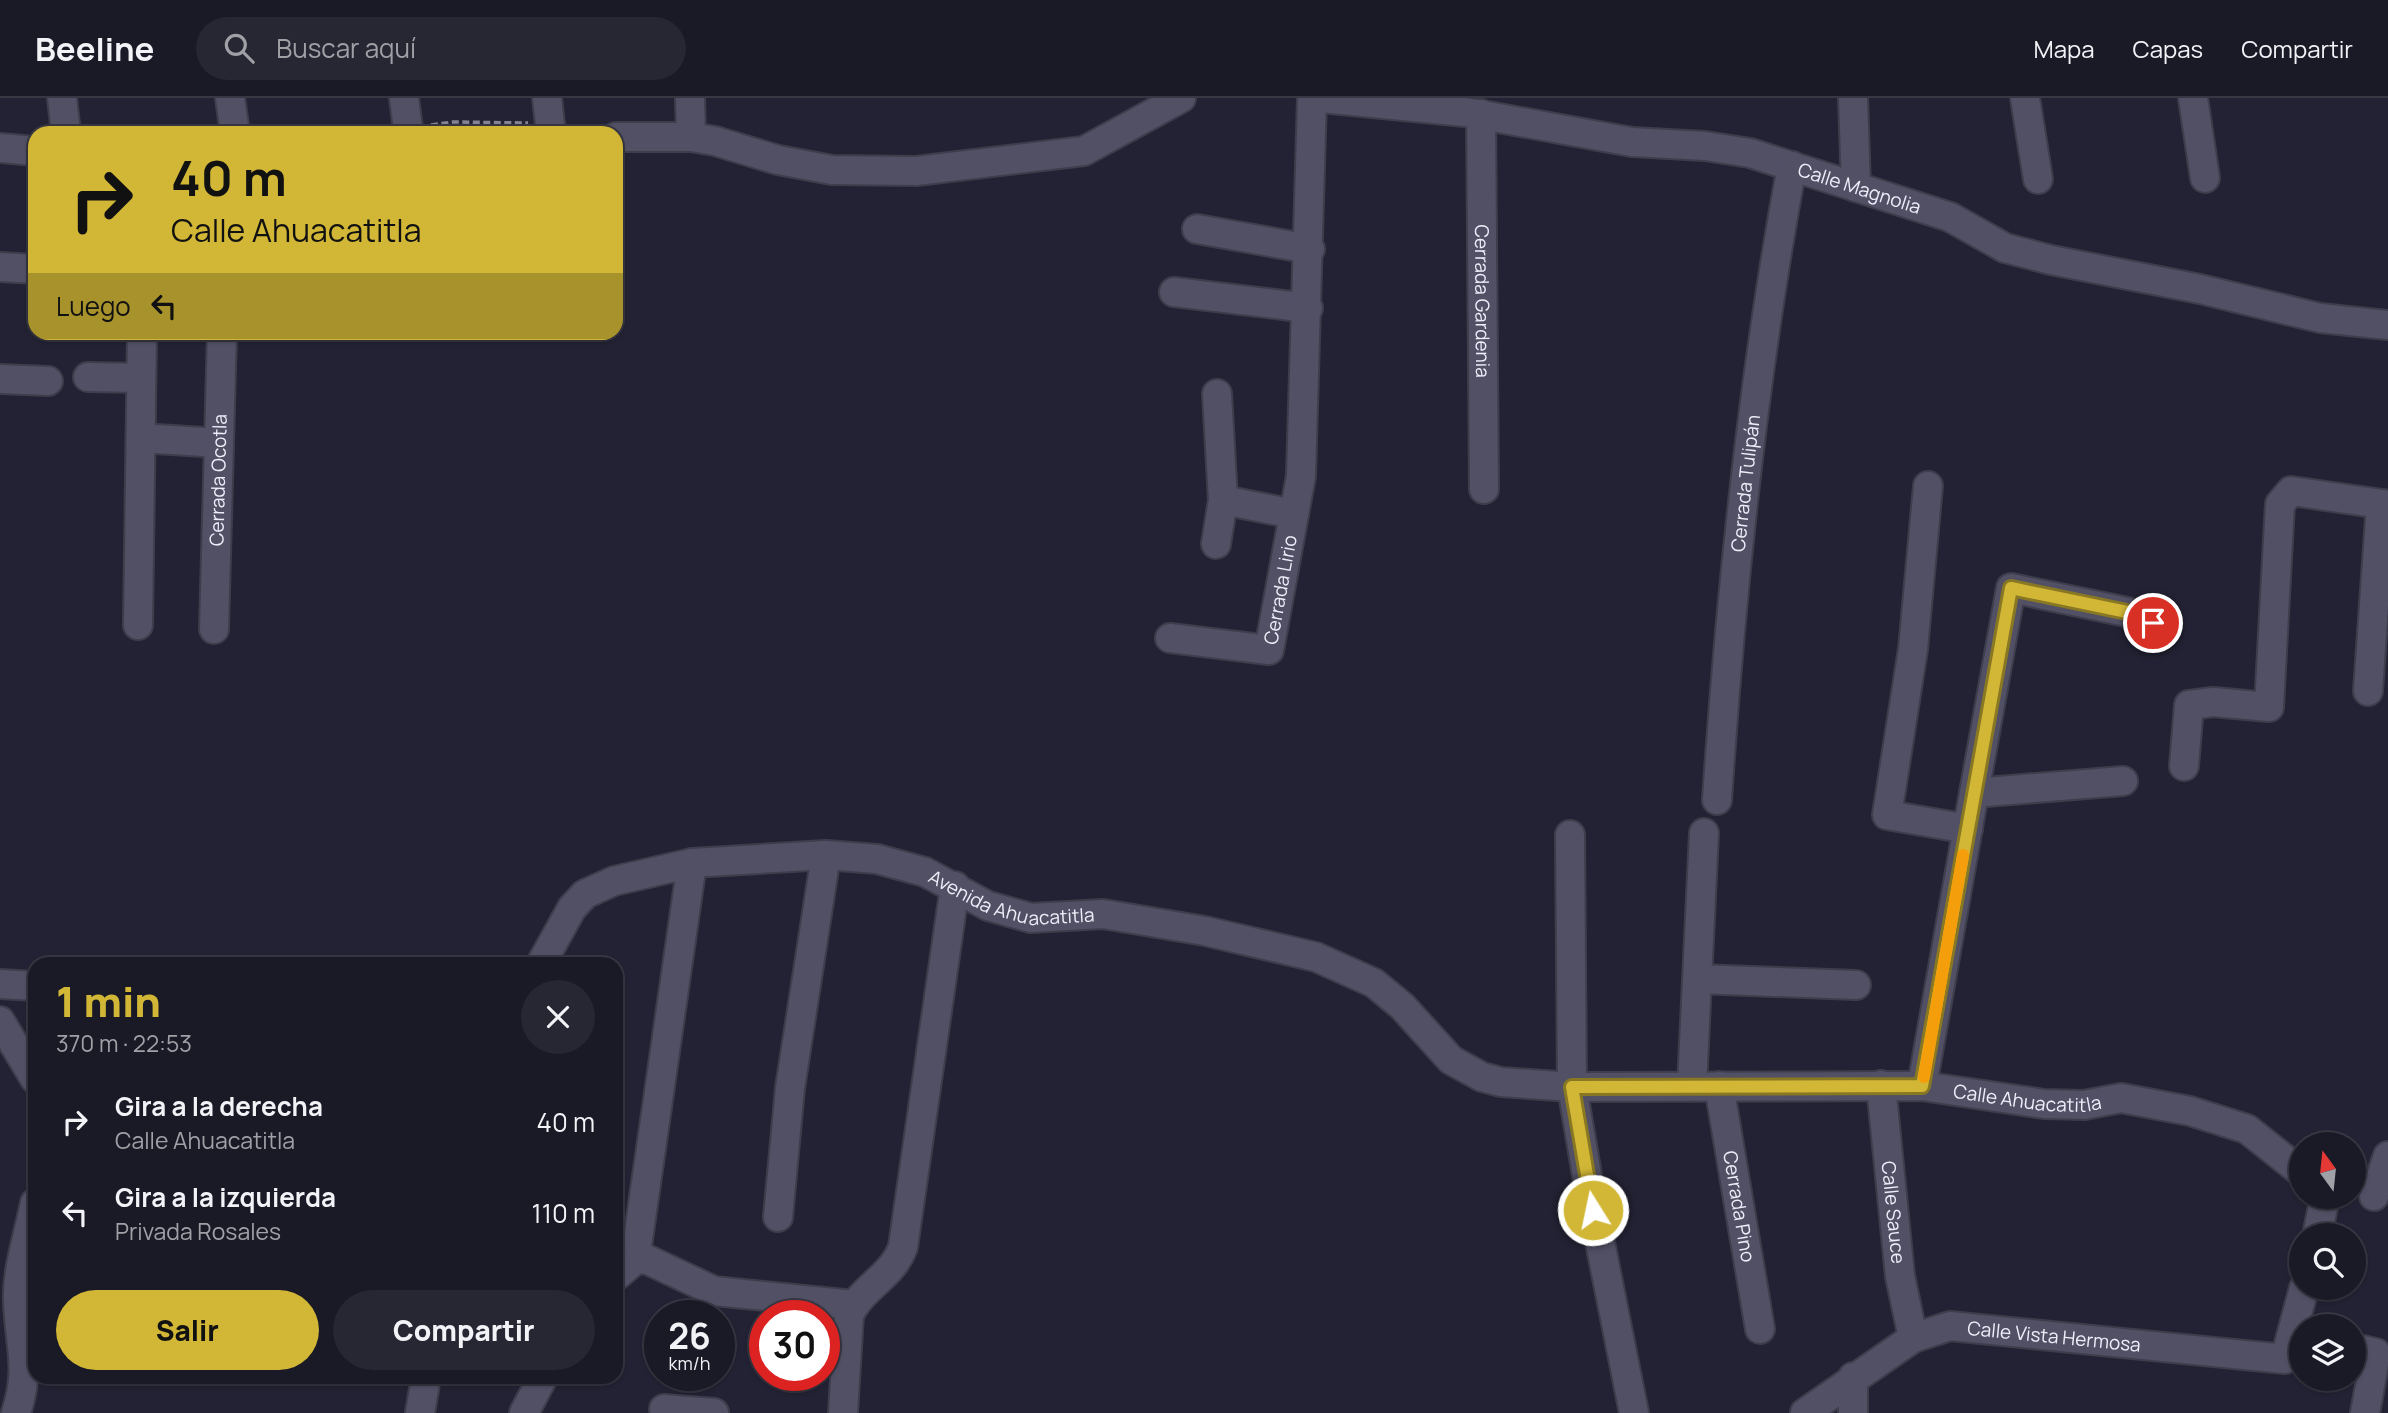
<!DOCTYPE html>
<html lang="es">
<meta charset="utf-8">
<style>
:root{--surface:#1a1a27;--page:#272733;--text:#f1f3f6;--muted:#9fa1a7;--line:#383844;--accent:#d2b736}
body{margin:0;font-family:Manrope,sans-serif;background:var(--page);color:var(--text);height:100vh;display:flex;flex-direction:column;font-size:26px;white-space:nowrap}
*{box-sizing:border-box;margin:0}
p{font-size:23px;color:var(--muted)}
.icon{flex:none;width:38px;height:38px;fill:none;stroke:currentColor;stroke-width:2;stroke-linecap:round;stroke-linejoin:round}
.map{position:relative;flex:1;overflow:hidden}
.details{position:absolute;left:28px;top:859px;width:595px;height:427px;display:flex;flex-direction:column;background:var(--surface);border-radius:21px;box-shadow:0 2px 5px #0004,0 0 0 2px var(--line)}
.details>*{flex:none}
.banner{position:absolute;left:28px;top:28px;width:595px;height:214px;border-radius:21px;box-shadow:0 2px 5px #0004,0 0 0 2px var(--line);background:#d2b736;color:#111;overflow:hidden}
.needle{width:46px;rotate:345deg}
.tools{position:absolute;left:2289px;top:1034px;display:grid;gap:14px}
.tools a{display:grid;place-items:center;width:77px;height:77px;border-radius:50%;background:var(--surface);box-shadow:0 2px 5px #0004,0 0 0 2px var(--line);font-size:35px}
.speed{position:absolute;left:644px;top:1202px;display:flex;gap:14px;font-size:35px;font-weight:700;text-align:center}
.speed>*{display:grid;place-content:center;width:91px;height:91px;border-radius:50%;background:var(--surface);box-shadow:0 2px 5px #0004,0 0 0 2px var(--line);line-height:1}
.speed small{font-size:18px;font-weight:400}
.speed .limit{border:10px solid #d22;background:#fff;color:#111}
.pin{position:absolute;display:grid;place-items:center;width:60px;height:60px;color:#fff;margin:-30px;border:4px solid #fff;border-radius:50%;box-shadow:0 2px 7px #0007}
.me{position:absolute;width:77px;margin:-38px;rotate:350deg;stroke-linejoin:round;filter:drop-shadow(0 0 5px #0008)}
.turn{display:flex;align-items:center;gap:24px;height:147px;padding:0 28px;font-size:32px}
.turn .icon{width:91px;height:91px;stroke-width:2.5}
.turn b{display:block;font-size:49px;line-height:60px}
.then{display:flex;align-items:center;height:66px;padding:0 28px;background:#0003;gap:14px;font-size:26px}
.round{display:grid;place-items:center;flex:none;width:74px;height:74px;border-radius:37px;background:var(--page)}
.overview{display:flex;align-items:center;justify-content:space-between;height:119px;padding:0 28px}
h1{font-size:42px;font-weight:800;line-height:52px;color:var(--accent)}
.button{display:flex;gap:14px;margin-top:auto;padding:14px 28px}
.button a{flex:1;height:80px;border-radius:42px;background:var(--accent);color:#111;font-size:28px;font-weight:800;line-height:80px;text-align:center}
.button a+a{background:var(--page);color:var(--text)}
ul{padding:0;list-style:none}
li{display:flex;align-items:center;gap:21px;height:91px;padding:0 28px}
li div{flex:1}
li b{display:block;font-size:26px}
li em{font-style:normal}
header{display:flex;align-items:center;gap:42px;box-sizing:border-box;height:98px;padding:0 35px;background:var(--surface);border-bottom:2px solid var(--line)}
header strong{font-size:33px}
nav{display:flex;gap:38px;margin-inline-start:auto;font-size:24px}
.search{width:490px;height:63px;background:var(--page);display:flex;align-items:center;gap:18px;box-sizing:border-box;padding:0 24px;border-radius:38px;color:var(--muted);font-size:26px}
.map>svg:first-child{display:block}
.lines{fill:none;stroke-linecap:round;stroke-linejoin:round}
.minor-casing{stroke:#3e3d4c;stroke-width:32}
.path{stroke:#858494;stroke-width:3.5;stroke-dasharray:7 3.5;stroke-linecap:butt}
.minor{stroke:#515065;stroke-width:28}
.route-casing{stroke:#887723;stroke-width:18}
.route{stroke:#d2b736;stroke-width:12}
.slow{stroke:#f59e0b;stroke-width:12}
.labels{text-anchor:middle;stroke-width:7;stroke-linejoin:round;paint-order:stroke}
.street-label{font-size:19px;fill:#eeeefa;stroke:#0d0d15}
</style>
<header>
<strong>Beeline</strong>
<div class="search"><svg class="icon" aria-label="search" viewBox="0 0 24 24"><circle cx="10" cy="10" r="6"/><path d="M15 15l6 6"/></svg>Buscar aquí</div>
<nav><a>Mapa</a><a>Capas</a><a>Compartir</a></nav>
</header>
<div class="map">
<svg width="2388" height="1315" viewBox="0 0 2388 1315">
<rect width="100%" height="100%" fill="#232234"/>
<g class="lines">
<g class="minor-casing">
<g id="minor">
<polyline points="62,0 66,35"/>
<polyline points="230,0 235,35"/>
<polyline points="404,0 408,31"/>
<polyline points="547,0 551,35"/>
<polyline points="690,0 691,39"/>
<path id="s1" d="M1321 0 1465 14 1632 44 1705 48 1750 55 1950 119 2005 150 2051 162 2200 191 2320 220 2388 227"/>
<polyline points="1853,0 1856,89"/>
<polyline points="2025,0 2038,81"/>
<polyline points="2193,0 2205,80"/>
<path id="s2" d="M1481 16 1484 391"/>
<polyline points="616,39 691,39 715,43 778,62 832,72 916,73 1084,53 1181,0"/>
<polyline points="0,50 35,53"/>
<polyline points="1197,131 1310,151"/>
<polyline points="0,169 35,171"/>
<polyline points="1174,194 1308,210"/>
<polyline points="88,279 141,280"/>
<polyline points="0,281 48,283"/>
<polyline points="141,340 219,345"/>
<polyline points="1928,388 1913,551 1887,717 1968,731"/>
<polyline points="1223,402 1294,416"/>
<polyline points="1216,446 1223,402 1217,296"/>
<polyline points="138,527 142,234"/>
<path id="s3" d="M214 531 222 234"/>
<path id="s4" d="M1170 540 1269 552 1301 378 1312 0"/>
<polyline points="2368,593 2381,406"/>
<polyline points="2184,668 2189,607 2213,604 2269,609 2280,406 2291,393 2388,407"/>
<polyline points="1974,695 2011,490 2127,514 2153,525"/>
<path id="s5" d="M1717 702C1731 490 1753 277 1792 68"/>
<polyline points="1570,737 1572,989 1589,1089 1634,1315"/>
<path id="s6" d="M541 866 572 810 585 796 614 783 692 765 826 757 877 761 925 774 988 808 1031 820 1103 816 1205 833 1316 859 1374 885 1402 908 1451 962 1482 979 1501 984 1572 989 1922 988 2044 1006 2084 1007 2121 1000 2190 1013 2247 1031 2301 1074"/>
<polyline points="1697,881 1856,887"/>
<polyline points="0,886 35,888"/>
<polyline points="0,923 35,981"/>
<path id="s7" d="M1881 987 1900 1178 1913 1240"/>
<polyline points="1692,988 1704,735"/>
<path id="s8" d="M1719 988 1760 1231"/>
<polyline points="1922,988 1974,695 2123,683"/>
<polyline points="2374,1098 2388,1058"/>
<polyline points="778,1119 790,990 826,757"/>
<polyline points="2317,1138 2325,1099"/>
<polyline points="635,1162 692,765"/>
<polyline points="616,1178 635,1162 646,1161 714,1193 854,1207"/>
<polyline points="2354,1250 2376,1255 2365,1315"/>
<polyline points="1853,1279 1853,1315"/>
<polyline points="664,1311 714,1315"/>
<path d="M16 1315C31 1269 19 1247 18 1202 17 1170 29 1136 35 1105"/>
<polyline points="420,1315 426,1279"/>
<polyline points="524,1315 543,1279"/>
<path d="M843 1315 849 1217C861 1190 893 1178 903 1149L955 788"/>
<path id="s9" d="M1805 1315 1913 1240 1950 1228 2285 1261 2304 1190"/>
</g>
</g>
<polyline class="path" points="431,27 453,24 528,25"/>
<use href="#minor" class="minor"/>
</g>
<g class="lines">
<g class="route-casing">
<polyline id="route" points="1593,1112 1572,989 1922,988 2011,490 2127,514 2153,525"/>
</g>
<use href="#route" class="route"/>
<polyline class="slow" points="1924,979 1963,757"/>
</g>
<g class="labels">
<g class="street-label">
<text dy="7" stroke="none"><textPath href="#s1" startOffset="548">Calle Magnolia</textPath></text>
<text dy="7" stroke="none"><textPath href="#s2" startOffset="187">Cerrada Gardenia</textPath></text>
<text dy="7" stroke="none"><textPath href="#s3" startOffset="149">Cerrada Ocotla</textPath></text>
<text dy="7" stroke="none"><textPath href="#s5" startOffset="318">Cerrada Tulipán</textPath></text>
<text dy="7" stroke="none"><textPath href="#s4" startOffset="161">Cerrada Lirio</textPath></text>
<text dy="7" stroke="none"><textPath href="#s6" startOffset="523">Avenida Ahuacatitla</textPath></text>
<text dy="7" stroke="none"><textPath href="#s6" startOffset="1591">Calle Ahuacatitla</textPath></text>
<text dy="7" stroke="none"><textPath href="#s8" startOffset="122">Cerrada Pino</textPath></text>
<text dy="7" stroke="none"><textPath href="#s7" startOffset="128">Calle Sauce</textPath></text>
<text dy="7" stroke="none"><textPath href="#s9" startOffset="275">Calle Vista Hermosa</textPath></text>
</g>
</g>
</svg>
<div class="tools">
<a><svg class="needle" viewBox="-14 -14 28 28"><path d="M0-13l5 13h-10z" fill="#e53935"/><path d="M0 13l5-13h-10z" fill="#9fa1a7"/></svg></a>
<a><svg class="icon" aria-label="search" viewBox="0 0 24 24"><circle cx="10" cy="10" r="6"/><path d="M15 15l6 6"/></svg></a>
<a><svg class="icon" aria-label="layers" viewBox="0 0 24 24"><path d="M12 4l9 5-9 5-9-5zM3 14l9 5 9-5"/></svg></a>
</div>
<div class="speed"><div>26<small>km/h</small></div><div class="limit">30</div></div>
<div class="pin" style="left:2153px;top:525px;background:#d93025"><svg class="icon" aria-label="arrive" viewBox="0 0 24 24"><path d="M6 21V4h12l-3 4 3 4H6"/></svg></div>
<svg class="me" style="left:1593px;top:1112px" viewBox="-20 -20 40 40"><circle r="17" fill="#d2b736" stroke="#fff" stroke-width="3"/><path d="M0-11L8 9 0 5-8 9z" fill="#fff"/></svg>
<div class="banner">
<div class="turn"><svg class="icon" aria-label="right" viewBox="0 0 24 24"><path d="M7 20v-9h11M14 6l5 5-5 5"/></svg><div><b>40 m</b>Calle Ahuacatitla</div></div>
<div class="then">Luego<svg class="icon" aria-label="left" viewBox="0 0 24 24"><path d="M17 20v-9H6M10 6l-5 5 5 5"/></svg></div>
</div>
<section class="details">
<div class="overview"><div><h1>1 min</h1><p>370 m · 22:53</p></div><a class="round"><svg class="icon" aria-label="close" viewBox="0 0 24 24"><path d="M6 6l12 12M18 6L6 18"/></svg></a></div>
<ul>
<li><svg class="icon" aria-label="right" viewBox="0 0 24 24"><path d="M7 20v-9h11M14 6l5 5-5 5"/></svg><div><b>Gira a la derecha</b><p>Calle Ahuacatitla</p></div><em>40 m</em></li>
<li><svg class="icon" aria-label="left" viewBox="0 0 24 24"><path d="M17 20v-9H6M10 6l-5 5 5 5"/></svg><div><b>Gira a la izquierda</b><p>Privada Rosales</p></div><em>110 m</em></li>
</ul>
<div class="button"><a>Salir</a><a>Compartir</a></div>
</section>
</div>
